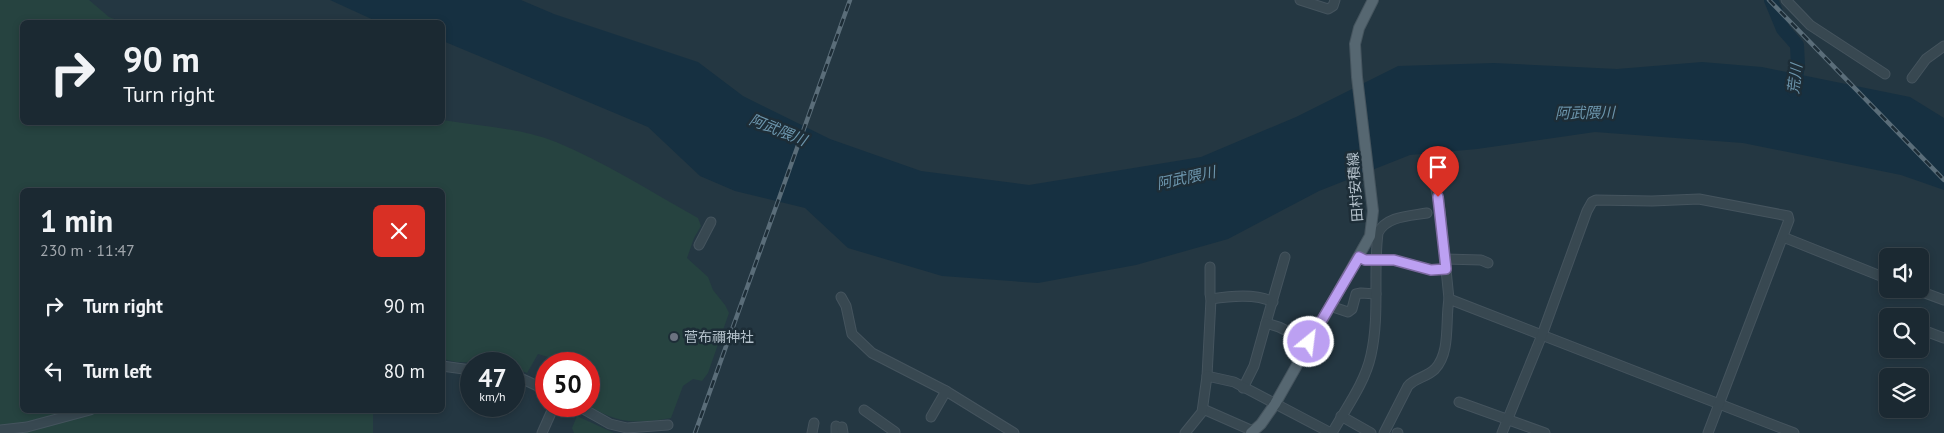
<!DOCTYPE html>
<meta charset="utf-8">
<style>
:root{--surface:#1b2932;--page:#28353e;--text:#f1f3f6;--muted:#a0a6ac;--line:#39454d}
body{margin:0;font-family:"PT Sans","Noto Sans JP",sans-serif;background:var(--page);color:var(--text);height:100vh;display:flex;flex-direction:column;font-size:19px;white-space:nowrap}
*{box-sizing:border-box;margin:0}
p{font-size:16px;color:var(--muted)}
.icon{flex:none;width:28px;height:28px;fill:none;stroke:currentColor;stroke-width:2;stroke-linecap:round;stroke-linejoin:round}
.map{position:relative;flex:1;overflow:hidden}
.side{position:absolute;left:20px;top:188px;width:425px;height:225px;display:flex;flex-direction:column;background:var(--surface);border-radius:8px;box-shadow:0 2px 8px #0003,0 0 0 1px var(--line)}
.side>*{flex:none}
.top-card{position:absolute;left:20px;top:20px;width:425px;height:105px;border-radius:8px;box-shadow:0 2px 8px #0003,0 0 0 1px var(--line);background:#1b2932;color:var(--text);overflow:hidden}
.buttons{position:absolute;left:1879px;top:248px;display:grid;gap:10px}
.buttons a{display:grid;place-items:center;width:50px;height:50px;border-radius:8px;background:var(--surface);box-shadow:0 2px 8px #0003,0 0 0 1px var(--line);font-size:25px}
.speed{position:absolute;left:460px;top:352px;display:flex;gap:10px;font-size:25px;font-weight:700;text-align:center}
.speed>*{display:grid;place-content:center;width:65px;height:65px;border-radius:50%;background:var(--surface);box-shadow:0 2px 8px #0003,0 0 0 1px var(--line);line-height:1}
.speed small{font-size:12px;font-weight:400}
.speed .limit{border:8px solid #d22;background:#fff;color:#111}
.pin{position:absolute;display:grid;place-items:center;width:42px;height:42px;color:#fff;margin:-51px -21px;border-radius:50% 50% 50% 0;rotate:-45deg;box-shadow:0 0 5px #0007}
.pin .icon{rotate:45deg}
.me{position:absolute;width:55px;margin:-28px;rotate:29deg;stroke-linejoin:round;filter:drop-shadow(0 0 4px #0008)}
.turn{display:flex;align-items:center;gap:18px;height:105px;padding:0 20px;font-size:22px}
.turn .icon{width:65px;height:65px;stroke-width:2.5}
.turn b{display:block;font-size:35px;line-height:42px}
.round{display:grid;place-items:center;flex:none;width:52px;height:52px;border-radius:8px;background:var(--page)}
.headline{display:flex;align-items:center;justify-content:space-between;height:85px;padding:0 20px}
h1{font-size:30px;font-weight:700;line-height:38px}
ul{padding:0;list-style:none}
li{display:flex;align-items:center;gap:15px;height:65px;padding:0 20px}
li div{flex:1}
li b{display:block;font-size:19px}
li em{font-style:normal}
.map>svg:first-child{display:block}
.green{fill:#264340}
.water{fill:#163041}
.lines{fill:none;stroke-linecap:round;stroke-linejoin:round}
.river{stroke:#163041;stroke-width:14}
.minor-casing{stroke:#45545e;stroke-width:11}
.major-casing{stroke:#45545e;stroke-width:12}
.minor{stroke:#384851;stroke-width:9}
.major{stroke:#566771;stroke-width:10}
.rail-casing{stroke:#5a6d79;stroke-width:4.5}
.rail{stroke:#1d2d37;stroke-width:2.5;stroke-dasharray:8;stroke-linecap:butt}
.route-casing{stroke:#7a689d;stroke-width:12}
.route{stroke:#bca0f2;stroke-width:9}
.worship-dot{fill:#6b7280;stroke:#1d2d37;stroke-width:2}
.labels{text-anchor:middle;stroke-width:5;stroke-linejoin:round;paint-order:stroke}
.street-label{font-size:14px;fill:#b5c2cc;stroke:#1d2d37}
.poi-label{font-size:14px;fill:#b5c2cc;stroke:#1d2d37;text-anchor:start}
.water-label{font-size:15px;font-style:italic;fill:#6c95ac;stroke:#1d2d37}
</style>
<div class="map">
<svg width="1944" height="433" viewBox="0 0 1944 433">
<rect width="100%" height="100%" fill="#243742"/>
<g class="green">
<path d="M0 0H89L109 17 122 22H22V122H442L443 120C479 126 521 128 556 142 605 162 651 192 698 218L701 226 694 238 687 258 708 277 713 290 725 305 729 313 708 373 702 381 693 379 683 386 671 418C637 424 619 424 589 406V364H565V362L538 354 527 373 514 368V364L456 362 443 359 442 190H22V410H373V433H0Z"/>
<polygon points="577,416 614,433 574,433 572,428"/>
</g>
<polygon class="water" points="330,0 521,0 554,14 698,62 743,96 830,139 921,171 1029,185 1201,157 1296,117 1398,66 1494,63 1617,69 1702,62 1762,67 1910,97 1944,118 1944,190 1901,175 1743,143 1595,132 1477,149 1410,155 1319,191 1228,239 1136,265 1038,283 942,276 848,248 805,208 735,191 700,176 648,127 443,41 442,22 378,22"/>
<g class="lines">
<polyline class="river" points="1771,0 1783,29 1797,45 1798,66 1794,91"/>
<g class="minor-casing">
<g id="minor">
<polyline points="1300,0 1328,9 1333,6 1335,0"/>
<polyline points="1786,0 1810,25 1885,74"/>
<polyline points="1912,78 1926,59 1944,46"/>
<polyline points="1435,184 1440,210 1449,299"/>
<polyline points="1783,237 1888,279"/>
<polyline points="699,245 711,222"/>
<polyline points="1359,257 1365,260 1394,260 1431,270 1446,269"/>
<polyline points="1445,259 1481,260 1488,263"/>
<polyline points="1914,289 1944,300"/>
<polyline points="841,297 846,306 852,334 872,353 946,391 1014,433"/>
<path d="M1211 299C1230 296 1256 293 1273 302"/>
<polyline points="1330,306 1348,312 1352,309 1356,294 1361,293 1376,294"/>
<polyline points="1884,315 1888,317"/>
<polyline points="1266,323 1285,257"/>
<polyline points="1920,329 1944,338"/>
<polyline points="442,366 471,370"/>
<polyline points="514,375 546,390"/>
<polyline points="1207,376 1211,299 1210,294 1210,267"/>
<polyline points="1243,388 1254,366 1266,323 1279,327 1309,342"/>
<polyline points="1459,402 1545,433"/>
<polyline points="578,406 610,424 627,428 668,425"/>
<polyline points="1203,409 1253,431"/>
<polyline points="864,410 895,432"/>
<polyline points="1341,416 1371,433"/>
<polyline points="931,417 946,391"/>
<polyline points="836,426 836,433"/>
<polyline points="842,427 843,433"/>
<polyline points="0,430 27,427 90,410"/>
<polyline points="542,433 554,406"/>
<polyline points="812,433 814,423"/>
<polyline points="1185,433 1202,412 1207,376 1234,382 1331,433"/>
<path d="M1332 433C1346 408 1365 383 1371 355 1380 315 1373 273 1378 233 1386 216 1410 216 1427 213"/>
<path d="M1384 433 1408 386C1415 378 1427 377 1435 369 1451 352 1445 321 1449 299L1794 433"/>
<polyline points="1397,433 1398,433"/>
<polyline points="1502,433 1542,335 1587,211 1592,202 1596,200 1652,201 1699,199 1788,216 1789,220 1708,433"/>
</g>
</g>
<g class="major-casing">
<polyline id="major" points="1251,433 1261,424 1275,404 1370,236 1373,211 1357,77 1355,44 1359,28 1373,0"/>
</g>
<use href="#minor" class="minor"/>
<use href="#major" class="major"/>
<g class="rail-casing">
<g id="rail">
<polyline points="1769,0 1944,180"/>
<polyline points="695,433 850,0"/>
</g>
</g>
<use href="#rail" class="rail"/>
</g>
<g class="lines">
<g class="route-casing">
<polyline id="route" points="1309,342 1359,257 1365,260 1394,260 1431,270 1446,269 1438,197"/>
</g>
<use href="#route" class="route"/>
</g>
<circle class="worship-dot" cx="674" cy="337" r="5"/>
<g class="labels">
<g class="street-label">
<text transform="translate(1355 187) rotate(-94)" y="5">田村安積線</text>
</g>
<g class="poi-label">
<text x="684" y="342">菅布禰神社</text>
</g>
<g class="water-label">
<text transform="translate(1795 79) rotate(-83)" y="5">荒川</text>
<text transform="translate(1585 113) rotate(-1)" y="5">阿武隈川</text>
<text transform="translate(778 130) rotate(22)" y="5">阿武隈川</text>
<text transform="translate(1186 178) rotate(-12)" y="5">阿武隈川</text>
</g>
</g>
</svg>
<div class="buttons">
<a><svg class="icon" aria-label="sound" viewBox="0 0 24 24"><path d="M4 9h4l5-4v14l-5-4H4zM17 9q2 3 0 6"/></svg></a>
<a><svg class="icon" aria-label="search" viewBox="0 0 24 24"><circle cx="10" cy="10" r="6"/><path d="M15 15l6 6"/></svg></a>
<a><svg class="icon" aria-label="layers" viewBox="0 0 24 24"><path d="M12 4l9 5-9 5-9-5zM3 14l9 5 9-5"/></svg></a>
</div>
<div class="speed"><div>47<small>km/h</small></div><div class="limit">50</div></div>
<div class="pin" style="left:1438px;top:197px;background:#d93025"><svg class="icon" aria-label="arrive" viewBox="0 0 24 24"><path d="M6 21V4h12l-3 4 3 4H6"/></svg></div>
<svg class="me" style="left:1309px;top:342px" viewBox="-20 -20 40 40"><circle r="17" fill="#bca0f2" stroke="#fff" stroke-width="3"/><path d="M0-11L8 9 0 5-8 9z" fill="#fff"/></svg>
<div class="top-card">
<div class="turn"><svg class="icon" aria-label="right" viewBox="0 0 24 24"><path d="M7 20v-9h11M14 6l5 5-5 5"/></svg><div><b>90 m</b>Turn right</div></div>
</div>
<section class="side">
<div class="headline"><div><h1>1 min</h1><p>230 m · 11:47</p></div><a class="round" style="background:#d93025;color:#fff"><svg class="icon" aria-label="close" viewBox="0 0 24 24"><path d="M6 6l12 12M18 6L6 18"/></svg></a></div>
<ul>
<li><svg class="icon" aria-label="right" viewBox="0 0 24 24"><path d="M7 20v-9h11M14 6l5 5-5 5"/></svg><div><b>Turn right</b></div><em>90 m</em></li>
<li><svg class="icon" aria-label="left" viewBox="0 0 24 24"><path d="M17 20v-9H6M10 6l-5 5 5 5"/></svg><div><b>Turn left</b></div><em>80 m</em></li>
</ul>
</section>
</div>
